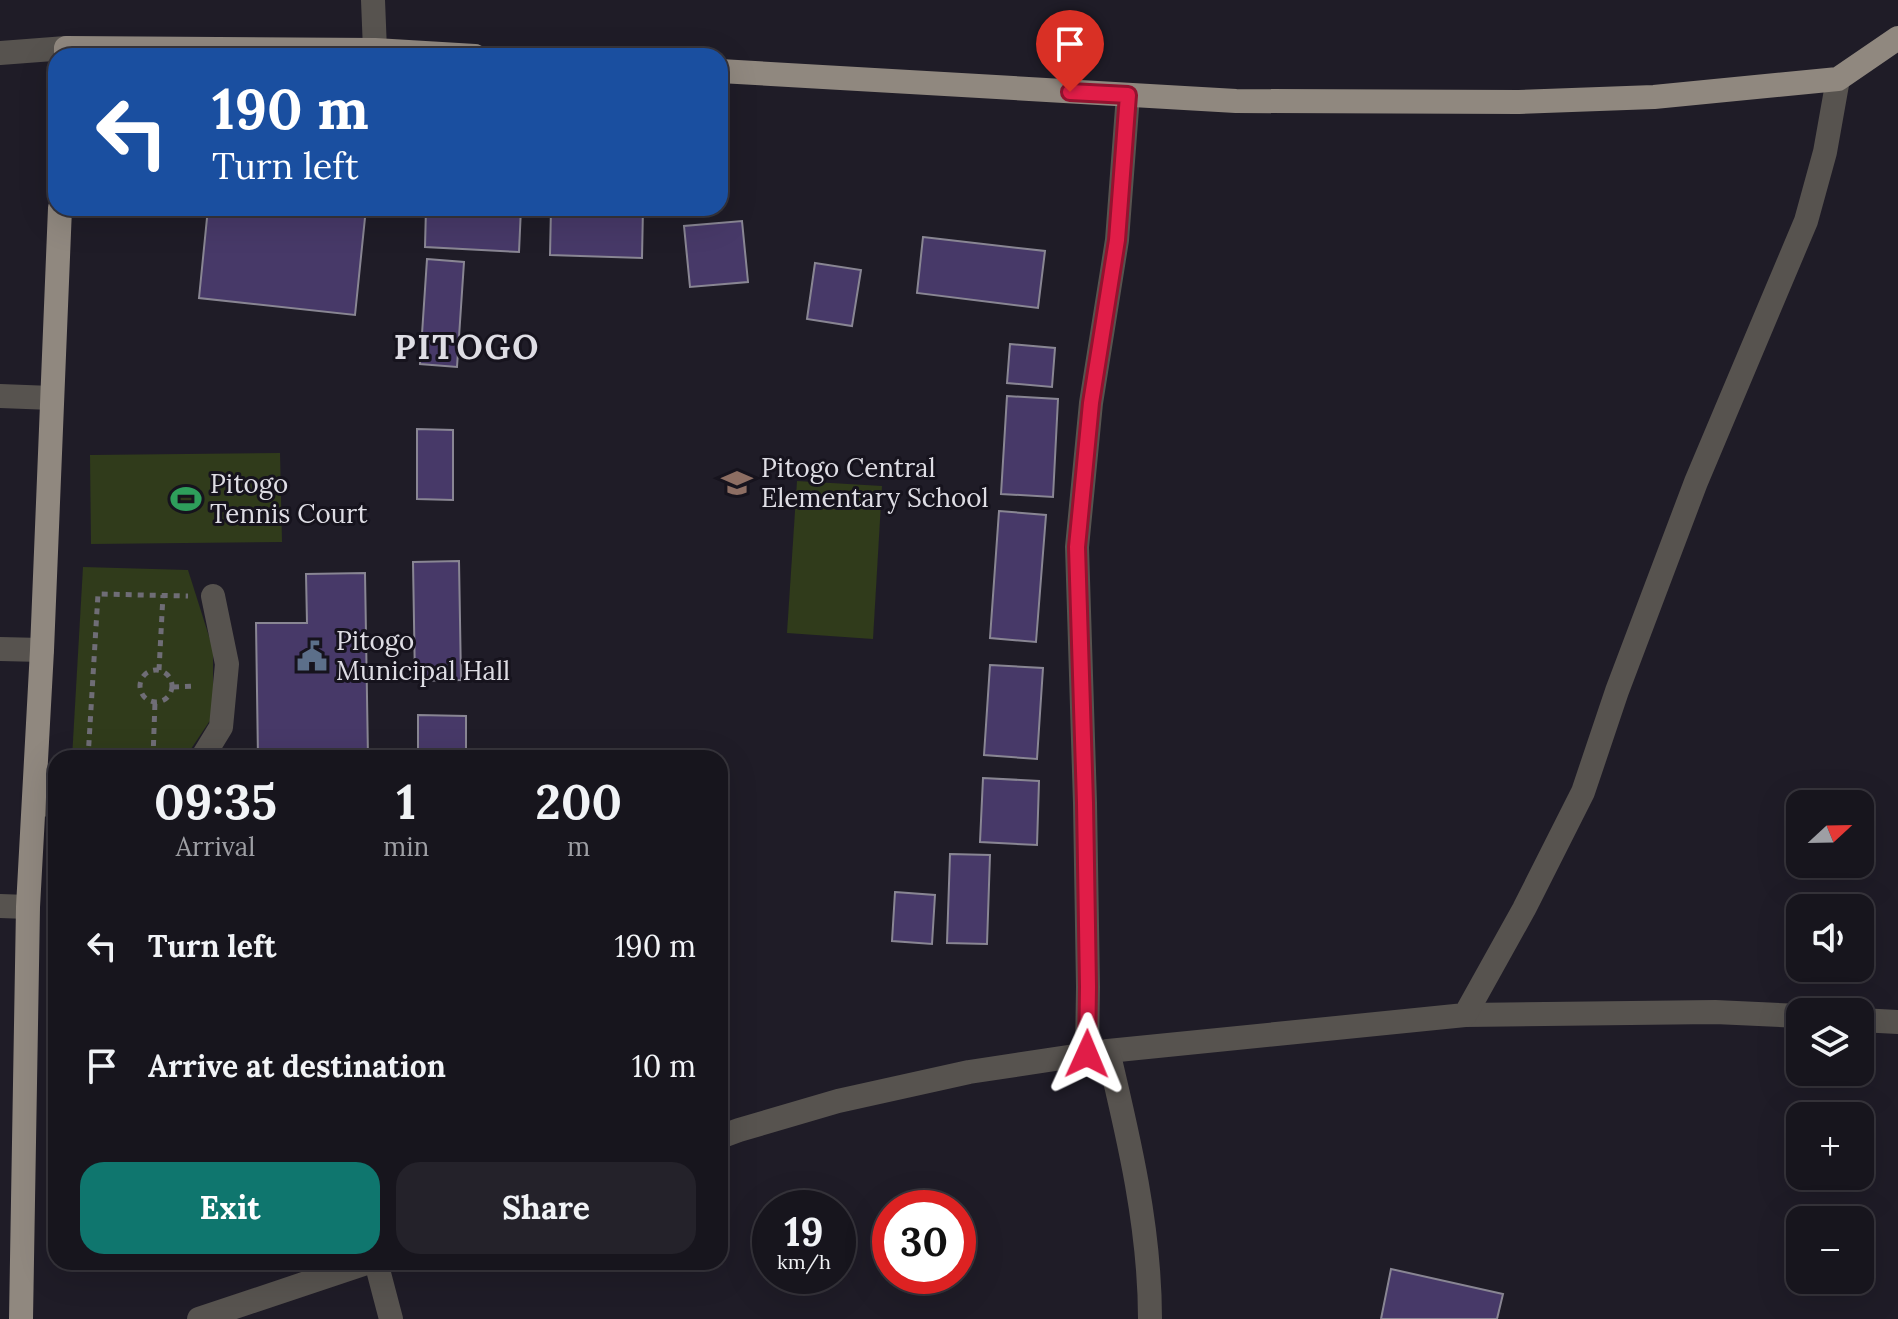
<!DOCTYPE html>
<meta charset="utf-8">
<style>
:root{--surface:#17151d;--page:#24222a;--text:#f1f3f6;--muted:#9e9fa4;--line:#36343b;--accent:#0f766e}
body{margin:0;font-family:Lora,serif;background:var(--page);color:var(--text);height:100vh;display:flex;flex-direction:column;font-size:30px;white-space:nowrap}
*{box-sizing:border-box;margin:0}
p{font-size:26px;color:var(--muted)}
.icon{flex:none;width:44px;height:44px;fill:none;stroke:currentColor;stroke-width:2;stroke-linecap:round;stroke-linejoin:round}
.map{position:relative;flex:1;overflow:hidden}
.side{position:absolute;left:48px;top:750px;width:680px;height:520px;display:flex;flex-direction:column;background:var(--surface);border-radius:24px;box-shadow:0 8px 32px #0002,0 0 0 2px var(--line)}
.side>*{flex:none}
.top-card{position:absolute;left:48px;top:48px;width:680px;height:168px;border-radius:24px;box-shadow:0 8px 32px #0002,0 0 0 2px var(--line);background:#1a4fa0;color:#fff;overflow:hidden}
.needle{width:52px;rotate:68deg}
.fabs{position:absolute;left:1786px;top:790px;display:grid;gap:16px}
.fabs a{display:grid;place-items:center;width:88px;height:88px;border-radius:16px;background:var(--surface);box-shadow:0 8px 32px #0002,0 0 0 2px var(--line);font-size:40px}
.speed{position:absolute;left:752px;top:1190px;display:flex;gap:16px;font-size:40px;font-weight:700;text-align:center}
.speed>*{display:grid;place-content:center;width:104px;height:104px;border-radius:50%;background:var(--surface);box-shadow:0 8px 32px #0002,0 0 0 2px var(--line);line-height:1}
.speed small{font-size:20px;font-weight:400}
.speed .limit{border:12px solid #d22;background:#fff;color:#111}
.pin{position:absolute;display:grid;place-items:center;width:68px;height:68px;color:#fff;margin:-82px -34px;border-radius:50% 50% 50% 0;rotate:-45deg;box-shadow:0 0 8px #0007}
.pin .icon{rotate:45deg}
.me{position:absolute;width:88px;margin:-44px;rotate:1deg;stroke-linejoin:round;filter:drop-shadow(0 0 6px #0008)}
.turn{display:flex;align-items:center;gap:28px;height:168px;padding:0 32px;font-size:36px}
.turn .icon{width:104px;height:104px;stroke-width:2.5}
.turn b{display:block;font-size:56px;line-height:68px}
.eta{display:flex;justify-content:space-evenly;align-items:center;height:136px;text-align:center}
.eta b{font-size:48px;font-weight:800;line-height:56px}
.cta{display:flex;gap:16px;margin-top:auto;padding:16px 32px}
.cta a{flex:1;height:92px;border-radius:24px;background:var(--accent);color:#fff;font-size:32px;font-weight:800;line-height:92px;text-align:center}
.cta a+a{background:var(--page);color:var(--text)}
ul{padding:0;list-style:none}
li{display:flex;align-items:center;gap:24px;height:120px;padding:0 32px}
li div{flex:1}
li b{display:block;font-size:30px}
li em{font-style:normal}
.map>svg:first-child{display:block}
.green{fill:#303b1b}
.building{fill:#473968;stroke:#898693;stroke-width:2}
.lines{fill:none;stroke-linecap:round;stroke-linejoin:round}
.path{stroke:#6f6d76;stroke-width:5;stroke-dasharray:6 6;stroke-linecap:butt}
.minor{stroke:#57534f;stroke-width:24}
.major{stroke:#90887f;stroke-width:24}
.route-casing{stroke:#92132f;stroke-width:20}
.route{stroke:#e11d48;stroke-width:14}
.labels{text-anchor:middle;stroke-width:6;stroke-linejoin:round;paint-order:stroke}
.poi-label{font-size:26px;fill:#dedde4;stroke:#16131d;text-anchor:start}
.district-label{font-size:34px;font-weight:bold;letter-spacing:2px;fill:#dedde4;stroke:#16131d}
</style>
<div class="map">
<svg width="1898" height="1319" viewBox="0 0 1898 1319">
<rect width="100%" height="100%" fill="#1f1c27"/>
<g class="green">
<polygon points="280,453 282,542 91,544 90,455"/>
<polygon points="797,481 882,486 873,639 787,633"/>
<polygon points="83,567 188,570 213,649 213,716 185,758 72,758"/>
</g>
<g class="building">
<polygon points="208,208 366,208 355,315 199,298"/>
<polygon points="426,208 521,208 519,252 425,247"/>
<polygon points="551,208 643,208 642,258 550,255"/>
<polygon points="742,221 748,282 690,287 684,226"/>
<polygon points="923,237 1045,251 1038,308 917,293"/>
<polygon points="427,259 464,262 457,367 420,364"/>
<polygon points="815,263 861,270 852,326 807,319"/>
<polygon points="1010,344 1055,348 1052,387 1007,383"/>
<polygon points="1007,396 1058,399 1053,497 1001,494"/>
<polygon points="417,429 453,430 453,500 417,499"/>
<polygon points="999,511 1046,515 1036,642 990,638"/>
<polygon points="459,561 461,680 415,681 413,562"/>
<polygon points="365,573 368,758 258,758 256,623 307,623 306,574"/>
<polygon points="990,665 1043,668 1037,759 984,755"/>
<polygon points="418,715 466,716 466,758 418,758"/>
<polygon points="983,778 1039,781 1037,845 980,842"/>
<polygon points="950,854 990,855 987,944 947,943"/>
<polygon points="895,892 935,895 932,944 892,941"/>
<polygon points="1391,1269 1503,1294 1497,1319 1381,1319"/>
</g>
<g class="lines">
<g class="path">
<circle cx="156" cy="686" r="16"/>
<polyline points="159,670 163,595"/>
<polyline points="173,687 196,686"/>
<polyline points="88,758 98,594 188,596"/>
<polyline points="153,758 155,702"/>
</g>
<g class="minor">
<polyline points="373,0 375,50"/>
<polyline points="0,53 66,48"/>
<polyline points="0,396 52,398"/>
<polyline points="0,649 42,650"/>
<polyline points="202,758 221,727 227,664 213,596"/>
<polyline points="34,804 56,805"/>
<polyline points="0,906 28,907"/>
<polyline points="1465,1015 1715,1012 1800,1016"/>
<polyline points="1860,1020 1898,1022"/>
<polyline points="1108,1051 1465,1015 1524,909 1583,792 1617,691 1696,482 1806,221 1825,152 1838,79"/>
<polyline points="1087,1054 1088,987 1085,803 1077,547 1091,403 1117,240 1128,95"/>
<path d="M720 1137 739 1130 838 1101 969 1072 1108 1051C1129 1139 1150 1228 1150 1319"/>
<polyline points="376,1262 391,1319"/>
<polyline points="199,1319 369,1262"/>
</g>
<g class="major">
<polyline points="66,56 66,48 375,50 475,56"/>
<polyline points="720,71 1236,101 1519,102 1654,97 1838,79 1898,38"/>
<polyline points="21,1319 28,907 42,650 60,208"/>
</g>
</g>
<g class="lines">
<g class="route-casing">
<polyline id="route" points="1070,92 1128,95 1117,240 1091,403 1077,547 1085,803 1088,987 1087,1054"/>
</g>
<use href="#route" class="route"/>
</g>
<defs>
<g id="school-bare" transform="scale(2.4)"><path d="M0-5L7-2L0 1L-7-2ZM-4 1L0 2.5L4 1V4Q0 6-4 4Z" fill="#8d6e63" stroke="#16131d" stroke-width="2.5" paint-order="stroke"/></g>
<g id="stadium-bare" transform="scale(2.4)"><path d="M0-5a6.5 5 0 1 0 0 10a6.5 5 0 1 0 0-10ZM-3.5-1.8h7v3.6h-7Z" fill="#2e9e5b" stroke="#16131d" stroke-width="2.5" paint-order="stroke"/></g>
<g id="civic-bare" transform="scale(2.4)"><path d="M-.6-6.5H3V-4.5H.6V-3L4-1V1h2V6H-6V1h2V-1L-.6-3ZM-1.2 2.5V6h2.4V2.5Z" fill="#5c6f8a" stroke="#16131d" stroke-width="2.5" paint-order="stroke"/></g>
</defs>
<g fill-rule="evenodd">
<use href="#school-bare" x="737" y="483"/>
<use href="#stadium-bare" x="186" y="499"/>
<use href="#civic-bare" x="312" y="656"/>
</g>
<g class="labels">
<g class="poi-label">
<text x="761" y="477">Pitogo Central<tspan x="761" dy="30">Elementary School</tspan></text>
<text x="210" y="493">Pitogo<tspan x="210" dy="30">Tennis Court</tspan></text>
<text x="336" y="650">Pitogo<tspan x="336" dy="30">Municipal Hall</tspan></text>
</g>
<g class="district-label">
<text x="467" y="359">PITOGO</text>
</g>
</g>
</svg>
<div class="fabs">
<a><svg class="needle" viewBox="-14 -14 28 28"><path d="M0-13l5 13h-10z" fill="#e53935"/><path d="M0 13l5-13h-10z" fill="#9e9fa4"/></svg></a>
<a><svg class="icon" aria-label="sound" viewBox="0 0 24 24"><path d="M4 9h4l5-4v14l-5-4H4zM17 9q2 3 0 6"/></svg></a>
<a><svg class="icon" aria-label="layers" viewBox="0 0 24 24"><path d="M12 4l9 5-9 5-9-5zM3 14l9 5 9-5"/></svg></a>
<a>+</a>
<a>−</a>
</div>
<div class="speed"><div>19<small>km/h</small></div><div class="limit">30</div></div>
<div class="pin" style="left:1070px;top:92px;background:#d93025"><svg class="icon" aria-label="arrive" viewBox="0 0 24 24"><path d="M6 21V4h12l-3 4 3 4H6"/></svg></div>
<svg class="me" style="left:1087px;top:1054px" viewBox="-20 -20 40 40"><path d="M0-17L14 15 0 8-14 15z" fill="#e11d48" stroke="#fff" stroke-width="4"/></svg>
<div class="top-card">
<div class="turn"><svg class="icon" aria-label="left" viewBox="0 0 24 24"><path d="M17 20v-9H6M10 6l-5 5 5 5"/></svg><div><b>190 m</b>Turn left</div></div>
</div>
<section class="side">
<div class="eta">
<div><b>09:35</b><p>Arrival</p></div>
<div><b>1</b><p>min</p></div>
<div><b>200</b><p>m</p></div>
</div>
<ul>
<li><svg class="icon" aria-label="left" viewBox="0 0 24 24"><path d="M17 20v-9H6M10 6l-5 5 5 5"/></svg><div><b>Turn left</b></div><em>190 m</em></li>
<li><svg class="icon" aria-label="arrive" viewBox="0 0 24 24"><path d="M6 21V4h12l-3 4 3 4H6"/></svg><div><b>Arrive at destination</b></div><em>10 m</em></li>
</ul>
<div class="cta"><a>Exit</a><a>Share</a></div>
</section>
</div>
